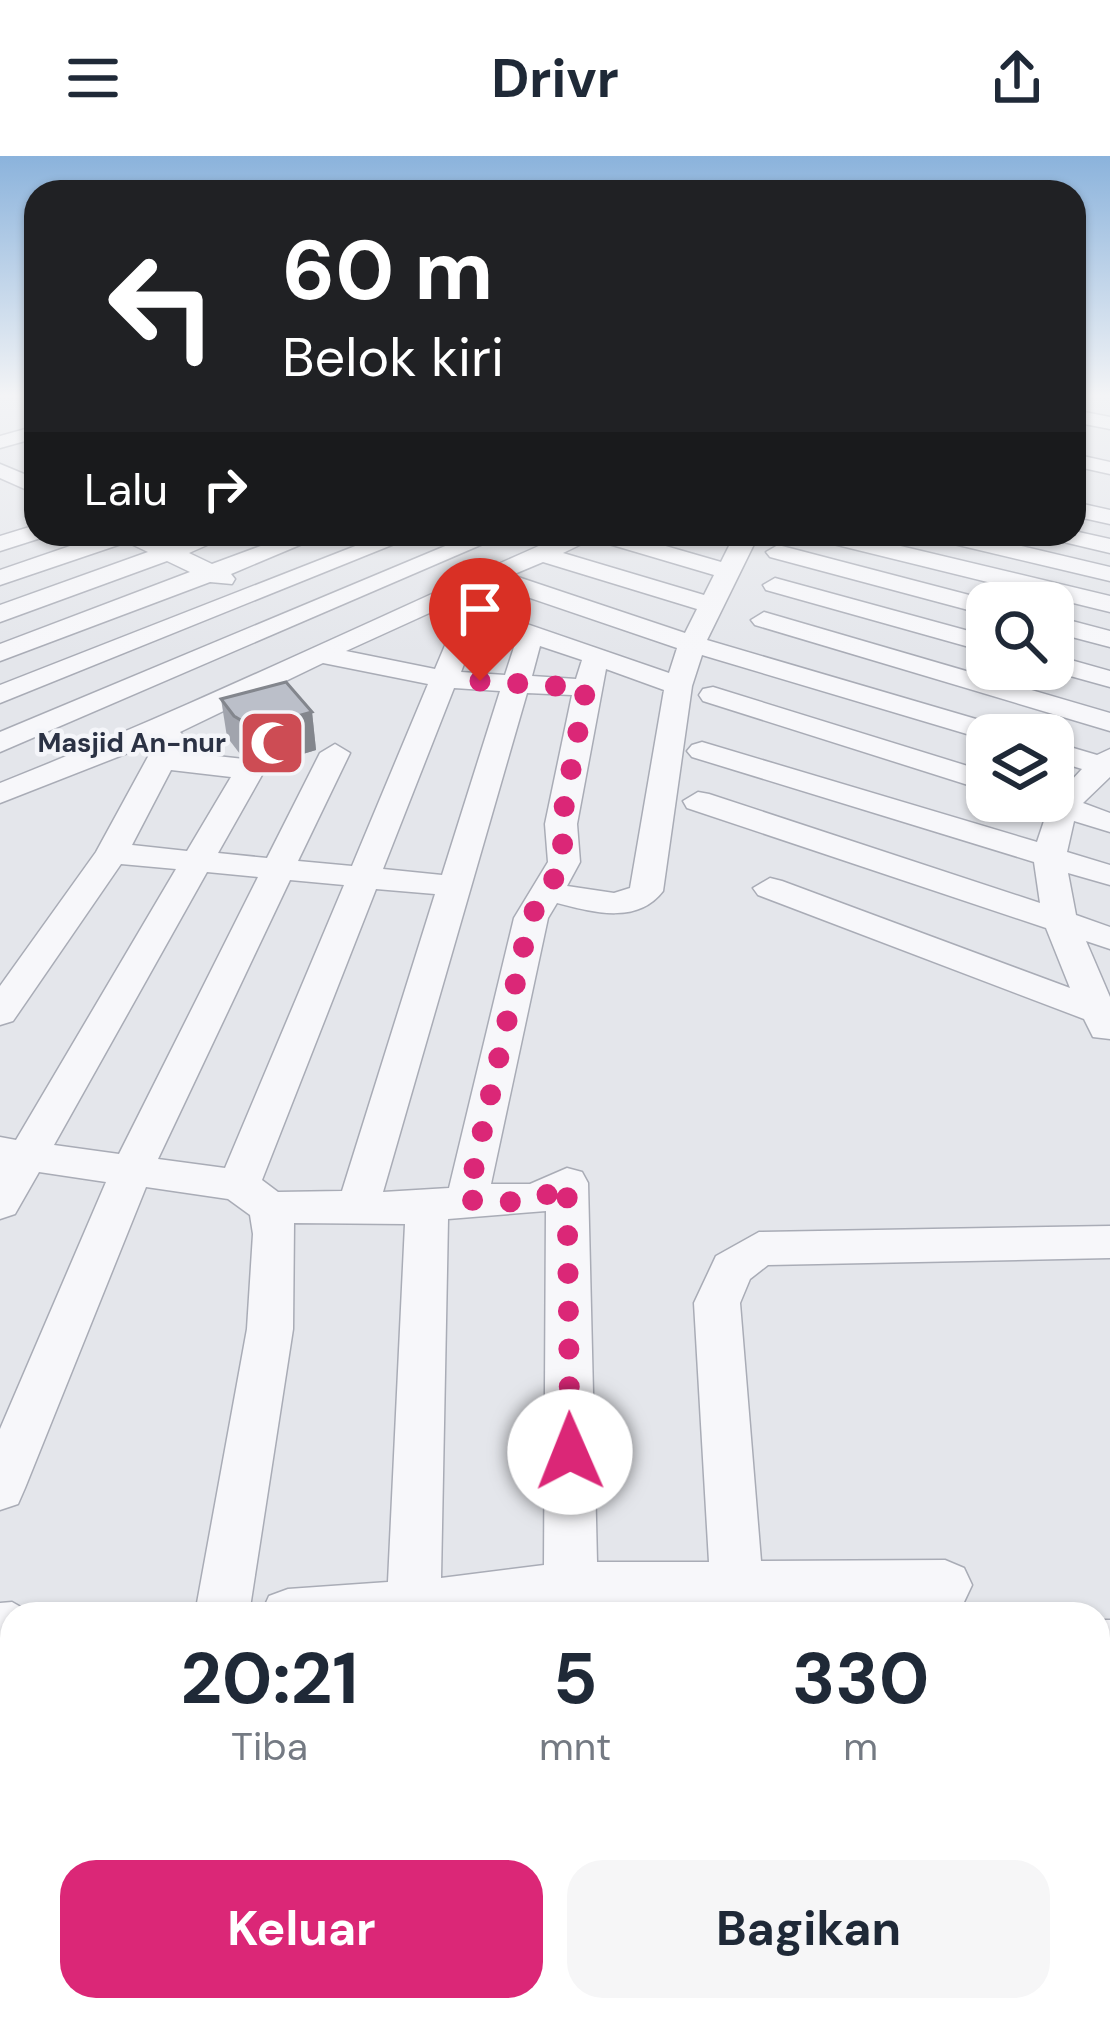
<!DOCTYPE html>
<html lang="id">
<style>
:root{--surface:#fff;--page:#f6f6f7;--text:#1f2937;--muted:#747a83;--accent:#db2777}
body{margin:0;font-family:"DM Sans",sans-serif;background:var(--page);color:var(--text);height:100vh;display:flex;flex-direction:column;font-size:45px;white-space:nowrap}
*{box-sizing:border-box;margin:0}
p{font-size:39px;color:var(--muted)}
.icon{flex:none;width:66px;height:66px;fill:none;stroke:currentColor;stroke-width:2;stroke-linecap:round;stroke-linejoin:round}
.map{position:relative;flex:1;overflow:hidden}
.sheet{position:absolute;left:0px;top:1446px;width:1110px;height:420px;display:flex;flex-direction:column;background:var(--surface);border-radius:36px 36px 0 0;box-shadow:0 3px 9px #0004}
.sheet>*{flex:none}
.hud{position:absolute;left:24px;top:24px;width:1062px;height:366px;border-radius:36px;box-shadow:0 3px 9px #0004;background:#202124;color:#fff;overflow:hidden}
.buttons{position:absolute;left:966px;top:426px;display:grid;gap:24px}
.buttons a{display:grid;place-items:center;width:108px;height:108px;border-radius:24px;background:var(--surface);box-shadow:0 3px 9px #0004;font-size:60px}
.pin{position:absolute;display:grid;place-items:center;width:102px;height:102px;color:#fff;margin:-123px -51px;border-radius:50% 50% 50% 0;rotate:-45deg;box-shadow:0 0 12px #0007}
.pin .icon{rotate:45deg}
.me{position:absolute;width:132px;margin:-66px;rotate:359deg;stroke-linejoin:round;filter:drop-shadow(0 0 9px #0008)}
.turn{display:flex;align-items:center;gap:42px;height:252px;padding:0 60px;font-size:54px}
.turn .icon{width:156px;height:156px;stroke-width:2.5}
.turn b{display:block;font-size:84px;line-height:102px}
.then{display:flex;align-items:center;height:114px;padding:0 60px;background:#0003;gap:24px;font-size:45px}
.eta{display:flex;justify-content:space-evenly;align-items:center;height:204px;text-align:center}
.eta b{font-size:72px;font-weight:700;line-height:84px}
.action{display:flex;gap:24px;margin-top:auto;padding:24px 60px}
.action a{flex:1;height:138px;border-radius:36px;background:var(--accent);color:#fff;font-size:48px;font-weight:700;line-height:138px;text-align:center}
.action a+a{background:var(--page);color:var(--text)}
header{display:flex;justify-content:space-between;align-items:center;height:156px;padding:0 60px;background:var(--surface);font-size:54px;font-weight:700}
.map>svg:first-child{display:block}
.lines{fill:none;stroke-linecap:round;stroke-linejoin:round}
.minor-casing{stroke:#a9acb6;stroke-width:3}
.minor{fill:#f7f7fa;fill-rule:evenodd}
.wall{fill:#a1a4ad}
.shaded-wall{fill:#83868d}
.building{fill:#bbbfc9;stroke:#83868d;stroke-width:3}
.route{stroke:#db2777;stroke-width:21;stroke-dasharray:0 37.8}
.labels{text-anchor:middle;stroke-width:9;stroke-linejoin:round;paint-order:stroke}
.far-poi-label{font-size:27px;font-weight:bold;fill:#2b3244;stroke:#f4f5f9;text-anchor:end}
</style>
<header><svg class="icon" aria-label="menu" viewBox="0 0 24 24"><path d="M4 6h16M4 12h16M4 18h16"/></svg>Drivr<svg class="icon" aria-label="share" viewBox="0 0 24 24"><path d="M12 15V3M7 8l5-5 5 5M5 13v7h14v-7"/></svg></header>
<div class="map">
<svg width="1110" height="1866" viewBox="0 0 1110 1866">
<rect width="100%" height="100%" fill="#e4e6eb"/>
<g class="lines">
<g class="minor-casing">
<g id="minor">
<polygon points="1074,254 1110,261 1110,273 1074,266"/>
<polygon points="36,270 36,282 0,292 0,280"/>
<polygon points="1074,298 1110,306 1110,318 1074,310"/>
<polygon points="0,308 36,323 36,338 0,322"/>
<polygon points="1074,346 1110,354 1110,368 1074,360"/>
<polygon points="36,369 36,378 44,381 0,395 0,380"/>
<polygon points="1074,375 1110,383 1110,397 1051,383 1047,378"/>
<polygon points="105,378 148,378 169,388 198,378 232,378 189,397 212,408 293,378 326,378 231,418 235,423 232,428 210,426 0,505 0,488 190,416 167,405 0,466 0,449 148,396 127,386 0,429 0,414"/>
<polygon points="386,378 419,378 0,547 0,529"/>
<polygon points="474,378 506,378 0,596 0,576"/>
<path d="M566 378H624L721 406 735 378H759L707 484 1010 573 1014 579H987V584L702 499 692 530 663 735C637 769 592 756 557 747L548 762 491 1028H530L567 1012 582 1016 588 1027 597 1406H709L694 1147 716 1100 759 1076 1110 1070V1102L768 1109 750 1123 740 1147 761 1405 945 1404 964 1412 972 1429 964 1446 945 1454 261 1458 269 1440 288 1433 388 1426 405 1068 294 1067 293 1173 249 1458H195L247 1173 253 1078 250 1059 228 1043 146 1031 25 1332 18 1348 0 1354V1273L106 1026 39 1016 15 1058 0 1063V981L16 984 176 713 121 708 13 865 0 869V830L96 696 156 586 0 647V627C192 551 377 461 566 378ZM592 383 714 419 704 439 563 397ZM543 406 697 453 685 477 512 419ZM492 429 677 492 669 517 457 444ZM436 454 457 461 435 513 346 495ZM479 469 517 482 505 519 461 516ZM540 490 582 504 576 523 532 520ZM323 507 428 528 352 710 298 705 350 597 335 588 320 597 267 702 218 697 262 619 244 603 180 596 187 583 180 576ZM606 513 664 534 630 732 614 737 567 730 580 706 577 668ZM454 532 500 535 442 719 383 713ZM527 537 572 539 545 668 548 706 514 762 449 1032 383 1036ZM171 614 231 621 187 695 132 689ZM207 716 258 721 119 998 54 989ZM290 724 344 729 225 1012 158 1003ZM376 733 435 738 342 1035 278 1036 262 1024ZM546 1055 544 1409 441 1422 448 1063Z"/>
<polygon points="809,378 850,378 1110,440 1110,456 813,383"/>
<polygon points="929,378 971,378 1110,411 1110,425 933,383"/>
<polygon points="778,389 996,446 997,447 987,447 987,459 770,401 766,396"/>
<polygon points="775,422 987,480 987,496 766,434 763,429"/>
<polygon points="764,456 1110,557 1110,575 755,469 751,464"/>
<polygon points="1053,460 1110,475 1110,491 1053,476"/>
<polygon points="1053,499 1110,515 1110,531 1045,513 1053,513"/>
<polygon points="713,531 987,616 987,635 703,545 699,539 703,533"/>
<polygon points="702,586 1037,686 1047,656 1031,645 1053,645 1053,637 1058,639 1082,613 1053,604 1053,586 1097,599 1110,593 1110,621 1083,647 1110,657 1110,676 1074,665 1067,696 1110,709 1110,729 1068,717 1076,759 1110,771 1110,793 1086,785 1110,841 1110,883 1093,881 1084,863 758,739 753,732 770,722 782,725 1070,832 1046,772 687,652 683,645 698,636 709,638 1040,747 1034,706 692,601 687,595 692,589"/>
<polygon points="12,1446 33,1458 12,1458 12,1498 0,1499 0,1447"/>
<rect x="1098" y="1464" width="12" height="52"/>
<polygon points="12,1622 12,1682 0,1683 0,1623"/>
<rect x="1098" y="1639" width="12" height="60"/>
<polygon points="100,1854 166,1854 164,1866 98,1866"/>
<polygon points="348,1854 414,1854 413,1866 347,1866"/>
<rect x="534" y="1854" width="66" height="12"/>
<rect x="725" y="1854" width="66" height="12"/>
</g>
</g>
<use href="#minor" class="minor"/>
</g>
<polygon class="wall" points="221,543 312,556 316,594 260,611 240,598 227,581"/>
<polygon class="shaded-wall" points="312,556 316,594 260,611 254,572"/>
<polygon class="building" points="286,526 312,556 254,572 234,560 221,543"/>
<linearGradient id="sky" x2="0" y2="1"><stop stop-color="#8bb3dc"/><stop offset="0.48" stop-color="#f3f4f6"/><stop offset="1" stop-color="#f3f4f6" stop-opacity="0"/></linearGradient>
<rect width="1110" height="498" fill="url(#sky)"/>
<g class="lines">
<path class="route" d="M480 525 586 532 561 668 564 706 530 762 467 1044C506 1046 535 1051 567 1027L570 1296"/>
</g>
<defs>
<g id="mosque-square" transform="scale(3.45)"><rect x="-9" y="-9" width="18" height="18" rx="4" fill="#cd4c54" stroke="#f4f5f9"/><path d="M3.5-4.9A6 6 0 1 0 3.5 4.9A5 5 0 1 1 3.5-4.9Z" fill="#fff"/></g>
</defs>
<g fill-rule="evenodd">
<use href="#mosque-square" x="272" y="587"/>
</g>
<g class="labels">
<g class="far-poi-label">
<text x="226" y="596">Masjid An-nur</text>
</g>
</g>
</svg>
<div class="buttons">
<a><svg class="icon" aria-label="search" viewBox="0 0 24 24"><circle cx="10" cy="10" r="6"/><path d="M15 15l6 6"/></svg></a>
<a><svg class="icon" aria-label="layers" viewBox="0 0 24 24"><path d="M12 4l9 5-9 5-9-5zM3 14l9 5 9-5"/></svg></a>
</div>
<div class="pin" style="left:480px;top:525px;background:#d93025"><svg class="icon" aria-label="arrive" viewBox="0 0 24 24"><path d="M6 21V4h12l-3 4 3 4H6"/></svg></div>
<svg class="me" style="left:570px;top:1296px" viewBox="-20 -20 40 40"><circle r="19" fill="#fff"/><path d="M0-13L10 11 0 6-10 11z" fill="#db2777"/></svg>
<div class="hud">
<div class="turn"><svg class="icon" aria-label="left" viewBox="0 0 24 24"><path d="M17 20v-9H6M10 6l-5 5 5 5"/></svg><div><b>60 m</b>Belok kiri</div></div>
<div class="then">Lalu<svg class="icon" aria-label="right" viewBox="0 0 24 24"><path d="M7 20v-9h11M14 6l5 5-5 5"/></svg></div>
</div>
<section class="sheet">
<div class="eta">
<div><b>20:21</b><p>Tiba</p></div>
<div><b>5</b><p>mnt</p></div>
<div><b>330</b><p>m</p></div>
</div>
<div class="action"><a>Keluar</a><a>Bagikan</a></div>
</section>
</div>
